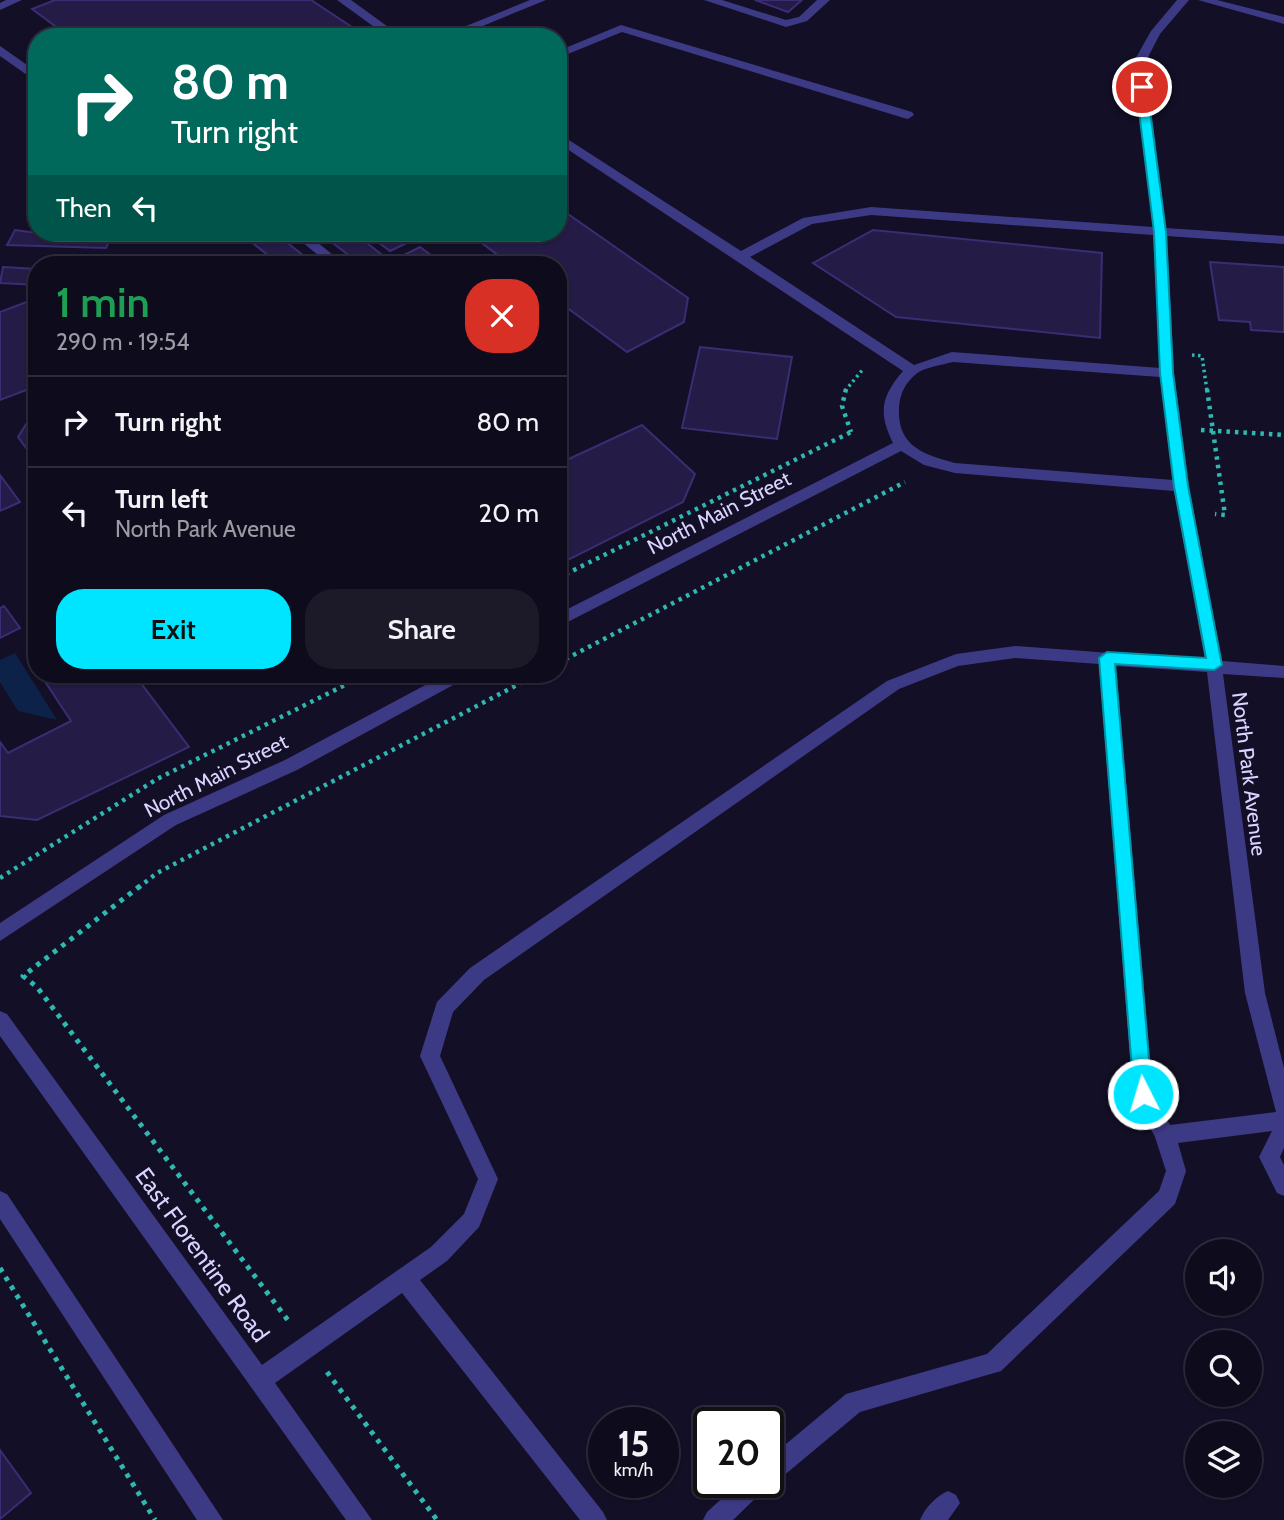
<!DOCTYPE html>
<meta charset="utf-8">
<style>
:root{--surface:#0e0b1c;--page:#1c1929;--text:#f1f3f6;--muted:#9b9ba3;--line:#2e2b3b;--accent:#00e5ff}
body{margin:0;font-family:Cabin,sans-serif;background:var(--page);color:var(--text);height:100vh;display:flex;flex-direction:column;font-size:26px;white-space:nowrap}
*{box-sizing:border-box;margin:0}
p{font-size:23px;color:var(--muted)}
.icon{flex:none;width:38px;height:38px;fill:none;stroke:currentColor;stroke-width:2;stroke-linecap:round;stroke-linejoin:round}
.map{position:relative;flex:1;overflow:hidden}
.sheet{position:absolute;left:28px;top:256px;width:539px;height:427px;display:flex;flex-direction:column;background:var(--surface);border-radius:28px;box-shadow:0 2px 5px #0004,0 0 0 2px var(--line)}
.sheet>*{flex:none}
.guide{position:absolute;left:28px;top:28px;width:539px;height:214px;border-radius:28px;box-shadow:0 2px 5px #0004,0 0 0 2px var(--line);background:#00695c;color:#fff;overflow:hidden}
.buttons{position:absolute;left:1185px;top:1239px;display:grid;gap:14px}
.buttons a{display:grid;place-items:center;width:77px;height:77px;border-radius:50%;background:var(--surface);box-shadow:0 2px 5px #0004,0 0 0 2px var(--line);font-size:35px}
.speed{position:absolute;left:588px;top:1407px;display:flex;gap:14px;font-size:35px;font-weight:700;text-align:center}
.speed>*{display:grid;place-content:center;width:91px;height:91px;border-radius:50%;background:var(--surface);box-shadow:0 2px 5px #0004,0 0 0 2px var(--line);line-height:1}
.speed small{font-size:18px;font-weight:400}
.speed .limit{border:4px solid #111;border-radius:10px;background:#fff;color:#111}
.pin{position:absolute;display:grid;place-items:center;width:60px;height:60px;color:#fff;margin:-30px;border:4px solid #fff;border-radius:50%;box-shadow:0 2px 7px #0007}
.me{position:absolute;width:77px;margin:-38px;rotate:355deg;stroke-linejoin:round;filter:drop-shadow(0 0 5px #0008)}
.turn{display:flex;align-items:center;gap:24px;height:147px;padding:0 28px;font-size:32px}
.turn .icon{width:91px;height:91px;stroke-width:2.5}
.turn b{display:block;font-size:49px;line-height:60px}
.then{display:flex;align-items:center;height:66px;padding:0 28px;background:#0003;gap:14px;font-size:26px}
.round{display:grid;place-items:center;flex:none;width:74px;height:74px;border-radius:28px;background:var(--page)}
.summary{display:flex;align-items:center;justify-content:space-between;height:119px;padding:0 28px}
h1{font-size:42px;font-weight:600;line-height:52px;color:#1e9e55}
.primary-button{display:flex;gap:14px;margin-top:auto;padding:14px 28px}
.primary-button a{flex:1;height:80px;border-radius:28px;background:var(--accent);color:#111;font-size:28px;font-weight:600;line-height:80px;text-align:center}
.primary-button a+a{background:var(--page);color:var(--text)}
ul{padding:0;list-style:none}
li{display:flex;align-items:center;gap:21px;height:91px;padding:0 28px;border-top:2px solid var(--line)}
li div{flex:1}
li b{display:block;font-size:26px}
li em{font-style:normal}
.map>svg:first-child{display:block}
.water{fill:#0c2248}
.building{fill:#241b47;stroke:#3b2d73;stroke-width:2}
.lines{fill:none;stroke-linecap:round;stroke-linejoin:round}
.path-far2{stroke:#2fb8b0;stroke-width:3.5;stroke-dasharray:2.5 3.5;stroke-linecap:butt}
.path-far1{stroke:#2fb8b0;stroke-width:4.5;stroke-dasharray:3.5 5;stroke-linecap:butt}
.path{stroke:#2fb8b0;stroke-width:5;stroke-dasharray:4.5 6;stroke-linecap:butt}
.minor{fill:#3d3a85;fill-rule:evenodd}
.route{fill:#00e5ff;stroke:#0095a6;stroke-width:2}
.labels{text-anchor:middle;stroke-width:6;stroke-linejoin:round;paint-order:stroke}
.street-label{font-size:21px;fill:#d9d4ff;stroke:#130f26}
.near-street-label{font-size:24px;fill:#d9d4ff;stroke:#130f26}
</style>
<div class="map">
<svg width="1284" height="1520" viewBox="0 0 1284 1520">
<rect width="100%" height="100%" fill="#130f26"/>
<polygon class="water" points="15,653 57,720 18,711 0,682 0,660"/>
<g class="building">
<polygon points="55,0 311,0 367,37 70,37 32,9"/>
<polygon points="755,0 802,0 788,12"/>
<polygon points="558,207 688,298 684,322 627,352 558,301 558,264 510,264 468,233 558,233"/>
<polygon points="15,230 37,233 113,234 106,248 7,245"/>
<polygon points="873,230 1102,253 1100,338 896,317 813,263"/>
<polygon points="240,233 275,233 314,264 279,264"/>
<polygon points="320,233 354,233 381,254 360,264"/>
<polygon points="366,233 400,233 411,241 390,251"/>
<polygon points="420,247 443,264 406,264 398,258"/>
<polygon points="1210,262 1284,267 1284,332 1251,330 1250,322 1219,320"/>
<polygon points="3,267 37,269 37,285 0,283"/>
<polygon points="37,298 37,386 0,400 0,312"/>
<polygon points="700,347 792,357 777,439 682,428"/>
<polygon points="37,412 37,463 18,437 33,413"/>
<polygon points="642,425 695,474 683,502 558,565 558,464"/>
<polygon points="0,475 20,502 0,511"/>
<polygon points="4,606 20,628 0,638 0,608"/>
<polygon points="40,674 134,674 189,747 37,820 0,816 0,742 8,753 71,721"/>
<polygon points="0,1450 31,1493 0,1519"/>
</g>
<g class="lines">
<g class="path-far2">
<polyline points="1192,355 1202,356 1207,391"/>
<polyline points="845,391 864,368"/>
</g>
<g class="path-far1">
<polyline points="846,389 842,406 851,432"/>
<polyline points="1207,389 1225,515 1215,514"/>
<polyline points="1201,430 1284,435"/>
<polyline points="558,578 851,432"/>
<polyline points="558,663 905,482"/>
<polyline points="0,878 157,779 367,674"/>
<polyline points="138,888 157,873 538,674"/>
</g>
<g class="path">
<polyline points="140,886 23,976 37,987 290,1323"/>
<polyline points="0,1268 155,1520"/>
<polyline points="327,1372 437,1520"/>
</g>
<g class="minor">
<polygon points="6,0 22,0 0,10 0,3"/>
<polygon points="337,0 351,0 402,37 388,37"/>
<polygon points="530,0 546,0 456,37 439,37"/>
<polygon points="704,0 722,0 786,20 799,17 817,0 830,0 807,21 786,27"/>
<path d="M1177 0H1189L1160 34 1145 63 1166 228 1284 236V244L1167 236 1174 373 1189 486 1222 661 1284 666V678L1223 674 1265 993 1284 1068V1148L1280 1157 1284 1165V1196L1277 1193 1259 1157 1272 1131 1178 1143 1186 1171 1175 1204 1001 1371 860 1412 776 1482 768 1486 733 1520H703L707 1512 740 1482H768V1459L846 1394 987 1354 1159 1191 1166 1171 1155 1137 1133 1094 1099 664 1015 658 958 666 899 689 484 980 453 1012 440 1056 498 1179 479 1227 447 1261 420 1280 603 1512 607 1520H580L402 1293 275 1383 372 1520H346L0 1036V1011L7 1014 262 1365 431 1247 464 1214 478 1179 420 1056 437 1002 470 968 887 681 956 654 1015 646 1205 660 1174 491 955 473 924 465 901 451 558 627V614L893 443C878 412 881 397 903 371L558 143V133L741 251 803 218 871 207 1153 227 1133 63 1151 31ZM871 215 1153 235 1160 368 952 352 914 365 750 257 812 224ZM953 362 1160 377 1173 480 955 463C922 454 897 446 899 407 900 394 905 383 916 374 925 367 942 365 953 362ZM1116 666 1207 672 1245 993 1276 1112 1170 1125 1153 1093Z"/>
<polygon points="1198,0 1217,0 1284,17 1284,24"/>
<polygon points="621,25 912,112 914,115 908,119 904,118 622,32 558,58 558,51"/>
<polygon points="0,46 37,72 37,82 0,56"/>
<polygon points="291,233 306,233 344,264 329,264"/>
<polygon points="446,674 468,674 466,678 297,770 176,825 0,941 0,923 164,815 285,760"/>
<polygon points="0,1191 7,1194 223,1520 197,1520 0,1219"/>
<path d="M948 1491 956 1495 960 1503 948 1520H920C925 1508 936 1496 948 1491Z"/>
</g>
</g>
<polygon class="route" points="1142,84 1147,87 1166,232 1173,373 1188,486 1222,665 1214,670 1115,664 1152,1094 1149,1099 1143,1102 1136,1099 1134,1094 1099,658 1107,652 1206,658 1174,486 1160,373 1154,232 1136,87"/>
<g class="labels">
<g class="street-label">
<text transform="translate(719 513) rotate(-27)" y="7">North Main Street</text>
<text transform="translate(1249 774) rotate(83)" y="7">North Park Avenue</text>
<text transform="translate(216 776) rotate(-27)" y="7">North Main Street</text>
</g>
<g class="near-street-label">
<text transform="translate(202 1255) rotate(54)" y="8">East Florentine Road</text>
</g>
</g>
</svg>
<div class="buttons">
<a><svg class="icon" aria-label="sound" viewBox="0 0 24 24"><path d="M4 9h4l5-4v14l-5-4H4zM17 9q2 3 0 6"/></svg></a>
<a><svg class="icon" aria-label="search" viewBox="0 0 24 24"><circle cx="10" cy="10" r="6"/><path d="M15 15l6 6"/></svg></a>
<a><svg class="icon" aria-label="layers" viewBox="0 0 24 24"><path d="M12 4l9 5-9 5-9-5zM3 14l9 5 9-5"/></svg></a>
</div>
<div class="speed"><div>15<small>km/h</small></div><div class="limit">20</div></div>
<div class="pin" style="left:1142px;top:87px;background:#d93025"><svg class="icon" aria-label="arrive" viewBox="0 0 24 24"><path d="M6 21V4h12l-3 4 3 4H6"/></svg></div>
<svg class="me" style="left:1143px;top:1094px" viewBox="-20 -20 40 40"><circle r="17" fill="#00e5ff" stroke="#fff" stroke-width="3"/><path d="M0-11L8 9 0 5-8 9z" fill="#fff"/></svg>
<div class="guide">
<div class="turn"><svg class="icon" aria-label="right" viewBox="0 0 24 24"><path d="M7 20v-9h11M14 6l5 5-5 5"/></svg><div><b>80 m</b>Turn right</div></div>
<div class="then">Then<svg class="icon" aria-label="left" viewBox="0 0 24 24"><path d="M17 20v-9H6M10 6l-5 5 5 5"/></svg></div>
</div>
<section class="sheet">
<div class="summary"><div><h1>1 min</h1><p>290 m · 19:54</p></div><a class="round" style="background:#d93025;color:#fff"><svg class="icon" aria-label="close" viewBox="0 0 24 24"><path d="M6 6l12 12M18 6L6 18"/></svg></a></div>
<ul>
<li><svg class="icon" aria-label="right" viewBox="0 0 24 24"><path d="M7 20v-9h11M14 6l5 5-5 5"/></svg><div><b>Turn right</b></div><em>80 m</em></li>
<li><svg class="icon" aria-label="left" viewBox="0 0 24 24"><path d="M17 20v-9H6M10 6l-5 5 5 5"/></svg><div><b>Turn left</b><p>North Park Avenue</p></div><em>20 m</em></li>
</ul>
<div class="primary-button"><a>Exit</a><a>Share</a></div>
</section>
</div>
